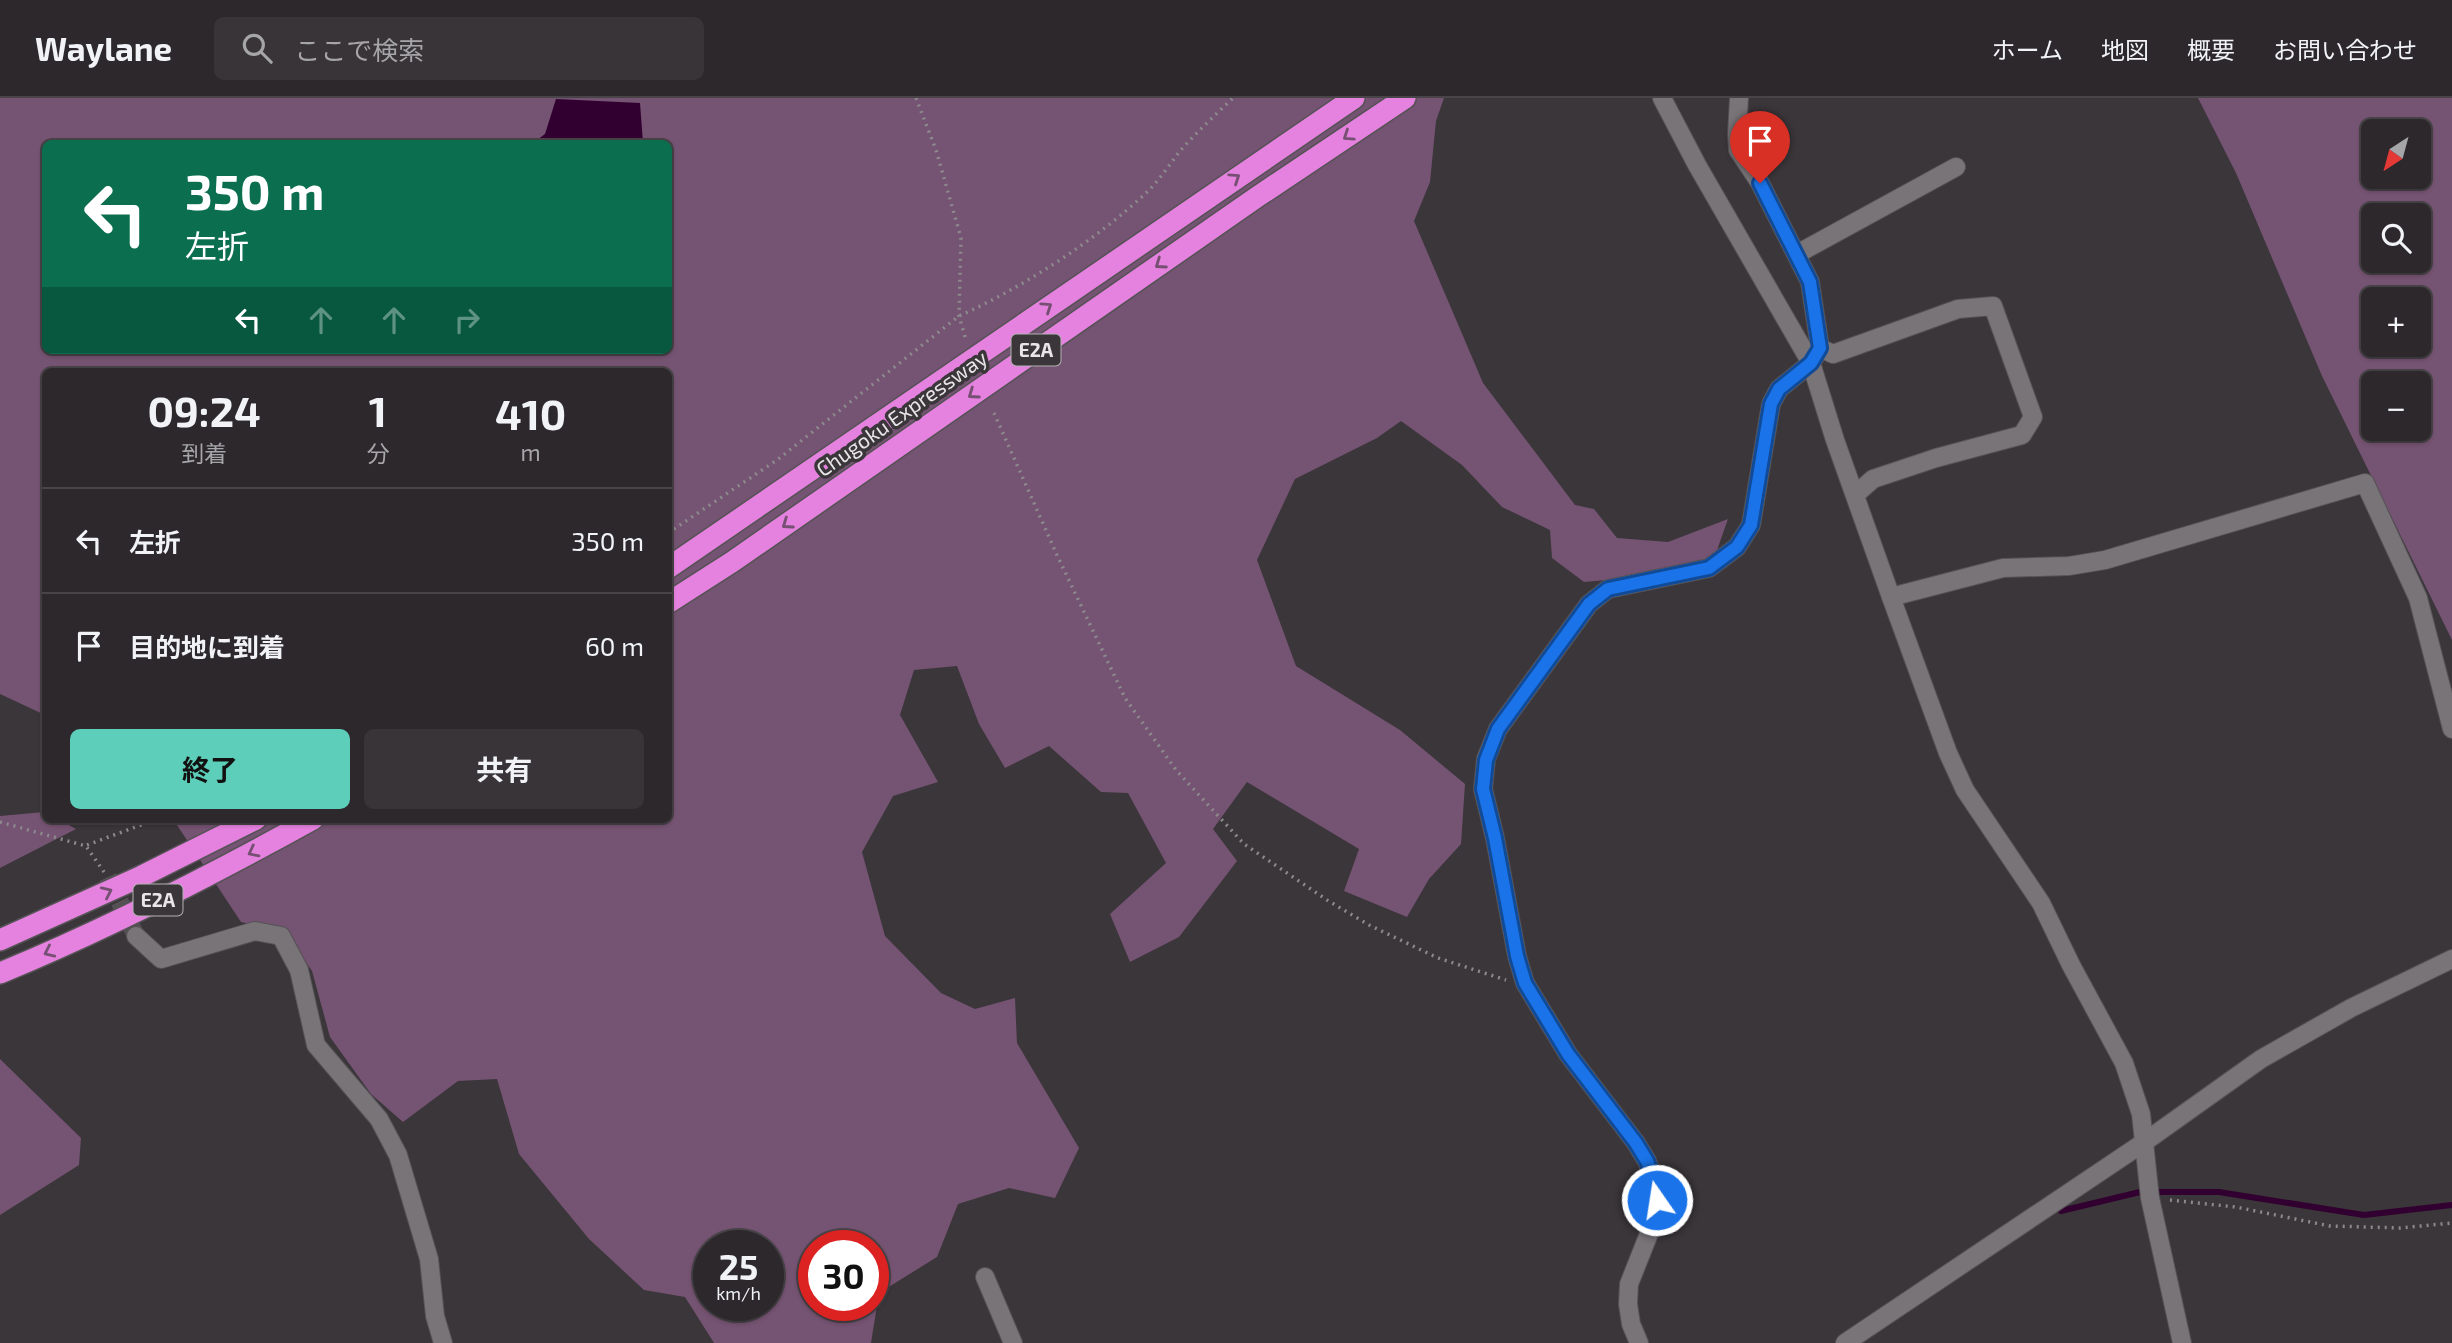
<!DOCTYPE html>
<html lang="ja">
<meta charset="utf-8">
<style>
:root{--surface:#2c282c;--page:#383438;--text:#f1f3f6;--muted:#a6a6a9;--line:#484448;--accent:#5dceb9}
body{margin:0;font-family:"Exo 2","Noto Sans JP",sans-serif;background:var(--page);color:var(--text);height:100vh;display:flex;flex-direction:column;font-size:26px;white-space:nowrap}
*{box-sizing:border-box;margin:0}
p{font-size:23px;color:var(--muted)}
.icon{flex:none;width:38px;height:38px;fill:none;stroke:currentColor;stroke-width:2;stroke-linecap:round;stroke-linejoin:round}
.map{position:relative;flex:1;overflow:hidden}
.drawer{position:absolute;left:42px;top:270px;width:630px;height:455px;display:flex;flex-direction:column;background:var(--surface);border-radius:10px;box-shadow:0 2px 5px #0004,0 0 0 2px var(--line)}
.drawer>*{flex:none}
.banner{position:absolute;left:42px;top:42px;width:630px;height:214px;border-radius:10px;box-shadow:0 2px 5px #0004,0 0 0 2px var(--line);background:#0b6e4f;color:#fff;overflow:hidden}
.needle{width:46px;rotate:216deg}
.controls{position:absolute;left:2361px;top:21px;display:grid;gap:14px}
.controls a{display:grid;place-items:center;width:70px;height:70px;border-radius:10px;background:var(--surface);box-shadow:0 2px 5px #0004,0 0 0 2px var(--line);font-size:35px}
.speed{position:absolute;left:693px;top:1132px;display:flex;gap:14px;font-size:35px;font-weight:700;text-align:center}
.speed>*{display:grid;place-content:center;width:91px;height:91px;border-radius:50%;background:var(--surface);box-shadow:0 2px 5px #0004,0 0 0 2px var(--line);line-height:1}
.speed small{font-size:18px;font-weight:400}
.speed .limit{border:10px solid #d22;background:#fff;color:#111}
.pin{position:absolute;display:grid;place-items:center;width:60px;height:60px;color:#fff;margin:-72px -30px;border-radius:50% 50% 50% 0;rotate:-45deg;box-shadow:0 0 7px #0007}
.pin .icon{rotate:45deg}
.me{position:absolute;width:77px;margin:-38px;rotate:347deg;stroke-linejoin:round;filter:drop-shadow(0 0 5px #0008)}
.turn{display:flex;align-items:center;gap:24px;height:147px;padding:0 28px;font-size:32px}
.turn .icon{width:91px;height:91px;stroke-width:2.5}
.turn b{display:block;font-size:49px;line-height:60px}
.lanes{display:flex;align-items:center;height:66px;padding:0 28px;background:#0003;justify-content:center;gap:35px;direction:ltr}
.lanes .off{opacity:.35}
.eta{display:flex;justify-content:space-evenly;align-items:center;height:119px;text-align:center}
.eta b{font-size:42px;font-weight:700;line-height:49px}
.action{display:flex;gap:14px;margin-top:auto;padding:14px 28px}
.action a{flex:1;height:80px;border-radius:10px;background:var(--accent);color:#111;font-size:28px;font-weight:700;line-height:80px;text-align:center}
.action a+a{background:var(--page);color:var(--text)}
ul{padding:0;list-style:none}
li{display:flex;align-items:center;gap:21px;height:105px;padding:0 28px;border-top:2px solid var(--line)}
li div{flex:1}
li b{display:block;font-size:26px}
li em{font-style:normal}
header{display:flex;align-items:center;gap:42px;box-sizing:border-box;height:98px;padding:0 35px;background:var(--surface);border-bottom:2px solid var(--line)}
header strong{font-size:33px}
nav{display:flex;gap:38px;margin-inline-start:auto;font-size:24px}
.search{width:490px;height:63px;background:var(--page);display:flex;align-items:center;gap:18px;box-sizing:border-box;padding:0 24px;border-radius:10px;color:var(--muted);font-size:26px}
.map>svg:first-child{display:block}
.green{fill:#755372;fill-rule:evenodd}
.water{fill:#320030}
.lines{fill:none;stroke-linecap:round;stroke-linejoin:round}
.stream{stroke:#320030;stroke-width:6}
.street-tunnel{stroke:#545054;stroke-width:18;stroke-dasharray:18 9;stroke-linecap:butt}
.street-casing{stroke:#555255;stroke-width:20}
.highway-casing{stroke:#555255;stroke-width:24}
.path{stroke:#8d8a8d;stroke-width:3.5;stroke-dasharray:2 5;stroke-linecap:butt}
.street{stroke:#787478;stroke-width:18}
.highway{stroke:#e581de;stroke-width:21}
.oneway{stroke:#765073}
.route-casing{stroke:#114b97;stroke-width:18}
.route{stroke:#1a73e8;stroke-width:12}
.labels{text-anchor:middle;stroke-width:7;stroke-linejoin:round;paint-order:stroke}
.shield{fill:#3a363a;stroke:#b4b1b4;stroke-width:2}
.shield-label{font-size:19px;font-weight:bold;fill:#e8e6e8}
.street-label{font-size:21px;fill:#e8e6e8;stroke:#3a363a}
</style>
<header>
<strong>Waylane</strong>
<div class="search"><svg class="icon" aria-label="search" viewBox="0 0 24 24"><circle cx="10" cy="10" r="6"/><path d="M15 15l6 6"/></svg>ここで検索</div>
<nav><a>ホーム</a><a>地図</a><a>概要</a><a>お問い合わせ</a></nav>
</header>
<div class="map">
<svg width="2452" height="1245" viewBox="0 0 2452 1245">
<rect width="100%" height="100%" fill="#3a363a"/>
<g class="green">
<path d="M0 0H1444L1436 23 1430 84 1414 123 1483 285 1575 407 1594 411 1617 440 1668 444 1728 421 1715 458 1675 476 1584 484 1552 460 1550 432 1502 409 1462 367 1401 323 1377 340 1295 381 1257 462 1296 568 1400 632 1465 686 1461 746 1429 781 1407 819 1344 793 1359 751 1247 684 1213 731 1237 763 1179 839 1130 864 1110 816 1166 765 1128 695 1101 694 1049 648 1005 670 979 626 957 568 914 572 900 617 938 684 893 698 862 754 885 838 941 895 975 911 1015 900 1017 945 1079 1050 1055 1100 1009 1090 958 1106 937 1159 879 1195 871 1245H714L685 1199 644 1192 589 1141 519 1056 497 981 458 983 403 1024 371 996 330 939 312 873 285 834 241 824 173 721H668V273H46L45 617 0 596ZM46 46H668V252H46ZM709 1148H768V1208H709ZM814 1148H873V1208H814Z"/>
<path d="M2198 0H2452V542L2322 278 2236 75ZM2373 33H2418V79H2373ZM2373 117H2418V163H2373ZM2373 201H2418V247H2373ZM2373 285H2418V331H2373Z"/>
<polygon points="44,714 46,721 58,721 76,731 0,770 0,718"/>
<polygon points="0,961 81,1040 79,1067 0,1117"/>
</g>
<polygon class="water" points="556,1 640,5 643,45 533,45 545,36"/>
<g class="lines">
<polyline class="stream" points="2061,1113 2140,1094 2219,1094 2364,1117 2452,1107"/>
<polyline class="street-tunnel" points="108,779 136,838"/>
<g class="street-casing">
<g id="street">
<polyline points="1662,0 1697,67 1811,265 1835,342 1891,499 1948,655 1965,692 2041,805 2071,867 2124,965 2141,1016 2150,1100 2182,1245"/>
<polyline points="1797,156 1956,69"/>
<polyline points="1820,250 1833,256 1958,211 1993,208 2033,319 2022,337 1936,360 1873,381 1856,396"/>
<polyline points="1891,499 2003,470 2069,468 2105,462 2365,385 2418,500 2452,631"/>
<polyline points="136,838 161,861 255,833 281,838 299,872 316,947 379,1021 398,1057 429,1161 435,1218 443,1245"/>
<polyline points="985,1179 1013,1245"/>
<polyline points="1639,1245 1631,1226 1628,1206 1629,1186 1654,1123 1657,1102 1655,1085 1647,1063 1636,1045 1568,956 1525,885 1517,858 1495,740 1483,691 1486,661 1498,631 1589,506 1608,491 1709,470 1737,449 1751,427 1771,306 1779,291 1811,265 1820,250 1810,184 1760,85 1738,52 1737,37 1739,0"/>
<polyline points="1845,1245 2143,1045 2261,961 2351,910 2452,861"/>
</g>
</g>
<g class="highway-casing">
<g id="highway">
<polyline points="668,470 1354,0"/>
<polyline points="668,505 732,464 1257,99 1405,0"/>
<polyline points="0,842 142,778 256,721"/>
<path d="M0 875C107 831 212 777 313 721"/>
</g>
</g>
<g class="path">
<polyline points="916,0 936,52 961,140 959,218 966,242"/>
<polyline points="994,315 1057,457 1125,600 1176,672 1244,746 1327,802 1369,827 1438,860 1506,882"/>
<path d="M668 435 777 362 959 218C1022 190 1096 142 1146 95 1159 83 1169 67 1180 53 1197 34 1215 17 1233 0"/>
<polyline points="0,724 86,748 104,774"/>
<polyline points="87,747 157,721"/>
<polyline points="2170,1102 2236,1109 2330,1128 2400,1130 2452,1125"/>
</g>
<use href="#street" class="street"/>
<use href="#highway" class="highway"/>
</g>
<defs><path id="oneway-chevron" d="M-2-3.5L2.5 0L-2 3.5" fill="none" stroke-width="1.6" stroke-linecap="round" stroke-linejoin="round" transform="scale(1.75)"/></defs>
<g class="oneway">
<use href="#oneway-chevron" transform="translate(1348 38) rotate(146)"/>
<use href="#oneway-chevron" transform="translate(1235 80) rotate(-34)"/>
<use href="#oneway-chevron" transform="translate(1160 166) rotate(145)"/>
<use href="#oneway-chevron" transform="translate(1047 209) rotate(-34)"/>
<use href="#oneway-chevron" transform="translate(973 296) rotate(145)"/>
<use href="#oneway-chevron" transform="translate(787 426) rotate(145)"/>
<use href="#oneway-chevron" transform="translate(253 754) rotate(153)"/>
<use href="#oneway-chevron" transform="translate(107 794) rotate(-25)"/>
<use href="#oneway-chevron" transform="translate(49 854) rotate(155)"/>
</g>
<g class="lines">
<g class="route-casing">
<polyline id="route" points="1657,1102 1655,1085 1647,1063 1636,1045 1568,956 1525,885 1517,858 1495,740 1483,691 1486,662 1498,631 1589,506 1608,491 1709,470 1737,449 1751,427 1771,306 1779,291 1811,265 1820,250 1810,184 1760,85"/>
</g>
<use href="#route" class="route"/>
</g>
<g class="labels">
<g class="shield">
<rect x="1011.5" y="236.5" width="49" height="31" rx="5"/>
<rect x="133.5" y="786.5" width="49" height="31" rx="5"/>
</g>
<g class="shield-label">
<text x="1036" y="259">E2A</text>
<text x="158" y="809">E2A</text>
</g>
<g class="street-label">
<text transform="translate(902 316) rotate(-35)" y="7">Chugoku Expressway</text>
</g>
</g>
</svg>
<div class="controls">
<a><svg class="needle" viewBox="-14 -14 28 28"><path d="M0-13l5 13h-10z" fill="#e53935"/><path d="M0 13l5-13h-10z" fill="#a6a6a9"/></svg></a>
<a><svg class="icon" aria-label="search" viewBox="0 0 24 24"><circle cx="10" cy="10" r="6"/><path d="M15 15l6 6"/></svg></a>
<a>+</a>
<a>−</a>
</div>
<div class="speed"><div>25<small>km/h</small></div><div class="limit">30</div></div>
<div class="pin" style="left:1760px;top:85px;background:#d93025"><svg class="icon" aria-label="arrive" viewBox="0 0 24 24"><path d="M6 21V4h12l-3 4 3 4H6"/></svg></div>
<svg class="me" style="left:1657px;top:1102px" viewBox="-20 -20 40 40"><circle r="17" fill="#1a73e8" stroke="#fff" stroke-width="3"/><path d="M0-11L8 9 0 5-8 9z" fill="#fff"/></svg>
<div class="banner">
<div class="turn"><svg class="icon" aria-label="left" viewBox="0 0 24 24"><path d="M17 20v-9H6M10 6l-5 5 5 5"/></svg><div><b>350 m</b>左折</div></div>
<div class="lanes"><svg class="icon" aria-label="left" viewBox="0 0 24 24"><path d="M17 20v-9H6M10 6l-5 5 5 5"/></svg><svg class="icon off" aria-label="ahead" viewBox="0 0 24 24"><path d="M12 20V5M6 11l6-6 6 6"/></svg><svg class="icon off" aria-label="ahead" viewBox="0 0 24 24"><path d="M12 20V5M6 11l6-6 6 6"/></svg><svg class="icon off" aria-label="right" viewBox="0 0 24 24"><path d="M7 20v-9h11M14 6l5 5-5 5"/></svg></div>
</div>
<section class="drawer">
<div class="eta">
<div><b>09:24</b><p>到着</p></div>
<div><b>1</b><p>分</p></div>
<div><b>410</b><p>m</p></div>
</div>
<ul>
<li><svg class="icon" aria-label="left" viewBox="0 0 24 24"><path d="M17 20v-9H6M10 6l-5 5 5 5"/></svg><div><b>左折</b></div><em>350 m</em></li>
<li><svg class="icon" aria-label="arrive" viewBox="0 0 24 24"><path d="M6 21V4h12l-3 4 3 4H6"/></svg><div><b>目的地に到着</b></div><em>60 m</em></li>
</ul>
<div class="action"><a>終了</a><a>共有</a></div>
</section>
</div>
